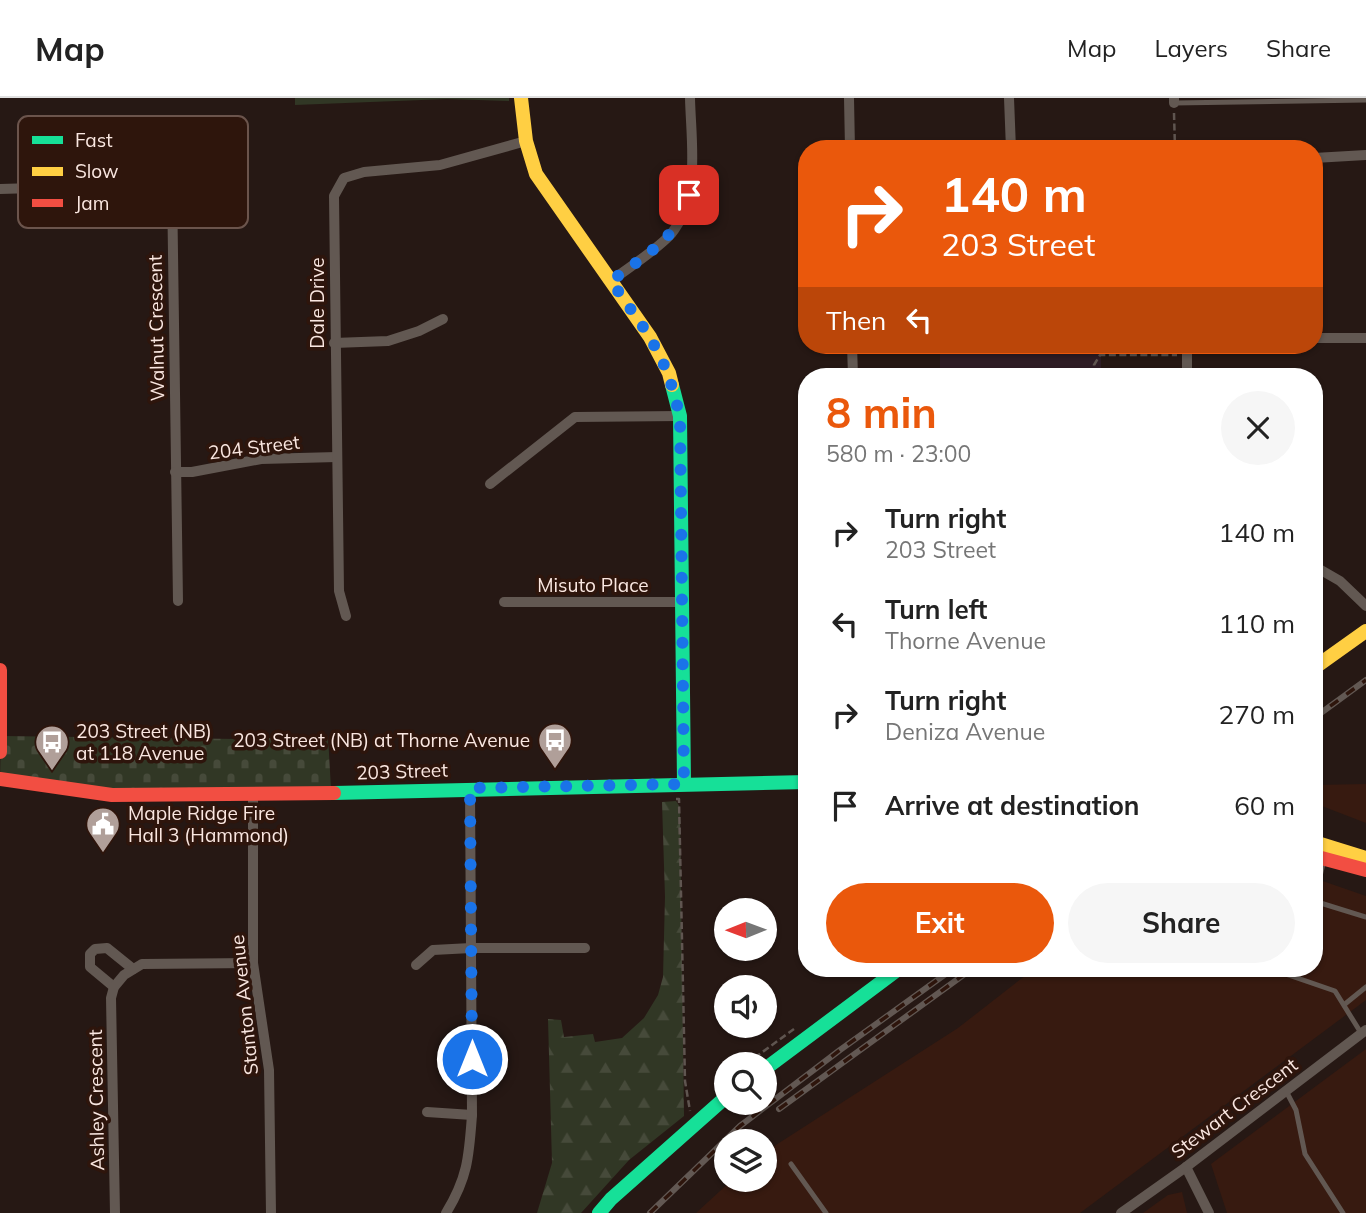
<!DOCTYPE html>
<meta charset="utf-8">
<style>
:root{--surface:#fff;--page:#f6f6f6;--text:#222;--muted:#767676;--line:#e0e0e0;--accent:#ea580c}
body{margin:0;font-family:Mulish,sans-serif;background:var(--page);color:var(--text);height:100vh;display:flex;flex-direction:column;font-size:26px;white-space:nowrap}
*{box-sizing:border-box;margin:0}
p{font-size:23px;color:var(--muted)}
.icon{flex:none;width:38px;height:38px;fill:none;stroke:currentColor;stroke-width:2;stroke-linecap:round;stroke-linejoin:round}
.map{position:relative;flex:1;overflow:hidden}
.panel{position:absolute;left:798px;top:270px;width:525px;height:609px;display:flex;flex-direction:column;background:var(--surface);border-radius:28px;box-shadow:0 2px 5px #0004}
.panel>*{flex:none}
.banner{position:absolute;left:798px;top:42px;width:525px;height:214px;border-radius:28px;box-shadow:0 2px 5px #0004;background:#ea580c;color:#fff;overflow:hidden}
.needle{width:46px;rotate:269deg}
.controls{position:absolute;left:714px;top:800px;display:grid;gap:14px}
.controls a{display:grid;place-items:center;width:63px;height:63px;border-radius:50%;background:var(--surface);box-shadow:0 2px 5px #0004;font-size:35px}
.pin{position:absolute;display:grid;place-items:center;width:60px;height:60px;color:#fff;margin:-30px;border-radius:14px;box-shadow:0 4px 10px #0006}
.me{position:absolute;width:77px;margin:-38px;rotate:0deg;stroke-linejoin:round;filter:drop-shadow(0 0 5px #0008)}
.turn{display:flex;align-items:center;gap:24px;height:147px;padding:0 28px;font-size:32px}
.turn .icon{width:91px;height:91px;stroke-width:2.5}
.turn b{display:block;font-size:49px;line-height:60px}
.then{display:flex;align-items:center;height:66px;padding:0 28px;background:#0003;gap:14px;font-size:26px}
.round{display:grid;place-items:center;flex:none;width:74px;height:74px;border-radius:37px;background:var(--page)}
.head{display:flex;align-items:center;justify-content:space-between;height:119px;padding:0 28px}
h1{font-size:42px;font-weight:700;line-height:52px;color:var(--accent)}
.cta{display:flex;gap:14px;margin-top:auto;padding:14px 28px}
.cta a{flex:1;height:80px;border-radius:42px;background:var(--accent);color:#fff;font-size:28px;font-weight:700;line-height:80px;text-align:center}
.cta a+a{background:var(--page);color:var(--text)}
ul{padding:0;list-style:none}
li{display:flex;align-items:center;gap:21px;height:91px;padding:0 28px}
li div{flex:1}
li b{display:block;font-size:26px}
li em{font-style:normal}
header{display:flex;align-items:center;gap:42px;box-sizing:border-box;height:98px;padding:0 35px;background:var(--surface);border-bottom:2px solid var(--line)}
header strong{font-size:33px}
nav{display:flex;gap:38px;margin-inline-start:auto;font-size:24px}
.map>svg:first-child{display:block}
.built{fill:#371a10}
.education{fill:#2e1d25}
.green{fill:#313725}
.forest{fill:url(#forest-firs)}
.cemetery{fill:url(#cemetery-stones)}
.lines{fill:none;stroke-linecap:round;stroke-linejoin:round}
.path{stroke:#5f5550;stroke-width:2.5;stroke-dasharray:7 3.5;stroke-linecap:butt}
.lane{stroke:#625852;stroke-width:5}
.street{stroke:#625852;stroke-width:10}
.fast{stroke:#16e098;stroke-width:14}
.slow{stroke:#ffcf43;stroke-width:14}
.jam{stroke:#f24e42;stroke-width:14}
.rail-casing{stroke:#625853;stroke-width:6}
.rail{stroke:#2e150c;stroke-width:3.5;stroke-dasharray:10;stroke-linecap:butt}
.route{stroke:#1a73e8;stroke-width:12;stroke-dasharray:0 21.6}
.labels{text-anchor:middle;stroke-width:7;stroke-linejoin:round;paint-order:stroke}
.street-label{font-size:19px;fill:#fae7e1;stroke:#2e150c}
.poi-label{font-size:19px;fill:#fae7e1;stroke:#2e150c;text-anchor:start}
.key{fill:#2e150c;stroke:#6b544c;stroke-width:2}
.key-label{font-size:19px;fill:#fae7e1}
</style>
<header>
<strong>Map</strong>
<nav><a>Map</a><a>Layers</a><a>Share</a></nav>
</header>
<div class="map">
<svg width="1366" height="1115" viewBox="0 0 1366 1115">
<defs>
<pattern id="forest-firs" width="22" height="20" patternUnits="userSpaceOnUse" patternTransform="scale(1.75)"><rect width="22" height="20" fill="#313725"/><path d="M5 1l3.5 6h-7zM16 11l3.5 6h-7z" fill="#464a3a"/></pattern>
<pattern id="cemetery-stones" width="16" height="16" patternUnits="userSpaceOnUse" patternTransform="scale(1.75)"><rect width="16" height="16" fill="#313725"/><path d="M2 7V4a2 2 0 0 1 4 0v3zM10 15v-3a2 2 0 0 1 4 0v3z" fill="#464a3a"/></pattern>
</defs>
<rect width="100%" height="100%" fill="#261814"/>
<g class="built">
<polygon points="1366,686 1366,725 1314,705 1314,687"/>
<polygon points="1314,780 1366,798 1366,902 1080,1115 696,1115 732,1082 765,1082 765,1054 958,930 1035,870 1314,870"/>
<polygon points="1366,951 1366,1115 1227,1115 1211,1066"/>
<polygon points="1182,1094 1187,1115 1143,1115 1168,1097"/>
</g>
<rect class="education" x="940" y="247" width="161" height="31"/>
<polygon class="green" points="295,0 509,0 509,3 447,1 295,7"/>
<polygon class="forest" points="676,703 680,709 684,1018 629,1062 581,1115 537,1115 552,1065 548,921 561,922 564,939 593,936 595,944 622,940 644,920 658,897 663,879 665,799 662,704"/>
<polygon class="cemetery" points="1,638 238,641 328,638 331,691 112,697 0,681"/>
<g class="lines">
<g class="path">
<polyline points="1174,15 1175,51"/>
<polyline points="1094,278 1094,267 1100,257 1177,257"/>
<polyline points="676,701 679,701 685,983 690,1013"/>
<polyline points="746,966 794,931"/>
</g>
<g class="lane">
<polyline points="1174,5 1366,2"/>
<polyline points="1314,803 1366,819"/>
<polyline points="1314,803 1324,762"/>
<polyline points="1268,870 1335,893 1361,935"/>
<polyline points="1345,906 1366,889"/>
<polyline points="1286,993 1296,1012 1305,1056 1343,1115"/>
<polyline points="791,1066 826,1115"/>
</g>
<g class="street">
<polyline points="849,0 850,51"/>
<polyline points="1009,0 1011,51"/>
<polyline points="1174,0 1174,5"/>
<polyline points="1314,60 1366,57"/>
<polyline points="0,91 172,86 178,503"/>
<path d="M611 183C628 170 658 151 671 136 701 99 691 45 690 0"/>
<polyline points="1314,240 1366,240"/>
<polyline points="334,245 388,243 419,233 443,221"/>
<polyline points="852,247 853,278"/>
<polyline points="1187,247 1187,278"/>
<polyline points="175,374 192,374 261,361 337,359"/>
<polyline points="490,386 575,319 680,318"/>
<polyline points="1314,468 1340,483 1366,508"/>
<polyline points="504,504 683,504"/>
<polyline points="346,518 339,493 334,98 344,80 364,74 440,67 526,43"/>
<polyline points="253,695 253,865 269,972 271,1115"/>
<polyline points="416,867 433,852 471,850 585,850"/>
<polyline points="114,889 90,869 90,856 95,851 107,850 133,871"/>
<polyline points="427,1014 472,1017"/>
<polyline points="1186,1069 1209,1115"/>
<polyline points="115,1115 111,900 114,889 124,877 142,866 253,865"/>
<path d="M446 1115C468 1079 469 1058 472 1017L470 690"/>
<polyline points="1121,1115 1186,1069 1366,932"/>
</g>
<g class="fast">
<polyline points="672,287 680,318 684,686"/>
<polyline points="334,695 807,684"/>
<polyline points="765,971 900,870"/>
<polyline points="599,1115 611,1101 726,999"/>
</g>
<g class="slow">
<polyline points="521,0 526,43 536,76 650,239 669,275 672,287"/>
<polyline points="1314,570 1366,533"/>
<polyline points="1314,744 1366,760"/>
</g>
<g class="jam">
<polyline points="0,572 0,654"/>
<polyline points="0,681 112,697 334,695"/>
<polyline points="1314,758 1366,772"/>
</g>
<g class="rail-casing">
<g id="rail">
<polyline points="1314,620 1366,582"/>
<polyline points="779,1011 973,870"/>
<polyline points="650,1115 740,1028 840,952 954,870"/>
</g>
</g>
<use href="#rail" class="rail"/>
</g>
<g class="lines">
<path class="route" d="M472 961 470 690 684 686 680 318 668 275 650 239 611 183C642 159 682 138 689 97"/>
</g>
<defs>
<g id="bus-pin" transform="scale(1.75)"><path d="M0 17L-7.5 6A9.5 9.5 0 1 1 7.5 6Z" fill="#b09f99" stroke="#2e150c"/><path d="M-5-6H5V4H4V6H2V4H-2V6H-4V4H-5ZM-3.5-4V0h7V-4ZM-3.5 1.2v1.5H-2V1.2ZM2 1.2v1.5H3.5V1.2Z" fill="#fff"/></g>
<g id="civic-pin" transform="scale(1.75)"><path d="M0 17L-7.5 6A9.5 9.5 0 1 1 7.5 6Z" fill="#b09f99" stroke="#2e150c"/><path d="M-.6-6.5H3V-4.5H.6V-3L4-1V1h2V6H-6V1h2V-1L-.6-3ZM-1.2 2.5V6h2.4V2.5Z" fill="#fff"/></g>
</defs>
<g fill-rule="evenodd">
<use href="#bus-pin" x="555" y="642"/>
<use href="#bus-pin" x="52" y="644"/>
<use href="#civic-pin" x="103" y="726"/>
</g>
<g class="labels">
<g class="street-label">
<text transform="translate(317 205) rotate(-90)" y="7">Dale Drive</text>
<text transform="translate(156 230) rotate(-91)" y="7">Walnut Crescent</text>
<text transform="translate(254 349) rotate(-7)" y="7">204 Street</text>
<text x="593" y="494">Misuto Place</text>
<text transform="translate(402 673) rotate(-2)" y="7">203 Street</text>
<text transform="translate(244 907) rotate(-96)" y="7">Stanton Avenue</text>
<text transform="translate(96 1002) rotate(-91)" y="7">Ashley Crescent</text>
<text transform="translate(1234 1010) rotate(-37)" y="7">Stewart Crescent</text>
</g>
<g class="poi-label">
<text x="76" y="640">203 Street (NB)<tspan x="76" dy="22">at 118 Avenue</tspan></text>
<text x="530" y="649" text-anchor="end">203 Street (NB) at Thorne Avenue</text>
<text x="128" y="722">Maple Ridge Fire<tspan x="128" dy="22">Hall 3 (Hammond)</tspan></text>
</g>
</g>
<rect x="18" y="18" width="230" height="112" rx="10" class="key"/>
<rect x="32" y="38" width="31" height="8" fill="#16e098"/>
<rect x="32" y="69" width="31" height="9" fill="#ffcf43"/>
<rect x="32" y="101" width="31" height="8" fill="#f24e42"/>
<g class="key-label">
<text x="75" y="49">Fast</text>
<text x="75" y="80">Slow</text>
<text x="75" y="112">Jam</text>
</g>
</svg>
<div class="controls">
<a><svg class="needle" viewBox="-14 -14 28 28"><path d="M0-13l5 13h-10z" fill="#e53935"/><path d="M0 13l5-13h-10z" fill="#767676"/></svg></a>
<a><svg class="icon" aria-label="sound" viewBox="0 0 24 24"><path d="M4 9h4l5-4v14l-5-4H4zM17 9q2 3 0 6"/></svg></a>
<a><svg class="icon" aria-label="search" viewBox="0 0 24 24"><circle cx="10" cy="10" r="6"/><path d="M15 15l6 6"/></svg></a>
<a><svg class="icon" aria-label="layers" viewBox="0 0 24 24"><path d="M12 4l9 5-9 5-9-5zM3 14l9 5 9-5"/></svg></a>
</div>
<div class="pin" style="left:689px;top:97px;background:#d93025"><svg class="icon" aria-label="arrive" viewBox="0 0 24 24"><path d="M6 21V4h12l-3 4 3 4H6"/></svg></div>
<svg class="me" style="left:472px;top:961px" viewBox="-20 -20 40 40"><circle r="17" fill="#1a73e8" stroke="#fff" stroke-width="3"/><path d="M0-11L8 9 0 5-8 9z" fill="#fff"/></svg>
<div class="banner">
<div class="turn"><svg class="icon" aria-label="right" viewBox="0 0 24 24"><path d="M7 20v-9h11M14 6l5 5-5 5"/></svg><div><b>140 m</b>203 Street</div></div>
<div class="then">Then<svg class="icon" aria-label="left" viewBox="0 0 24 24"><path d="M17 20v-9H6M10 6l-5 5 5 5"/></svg></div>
</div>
<section class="panel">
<div class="head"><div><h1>8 min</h1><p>580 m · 23:00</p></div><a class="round"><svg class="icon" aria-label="close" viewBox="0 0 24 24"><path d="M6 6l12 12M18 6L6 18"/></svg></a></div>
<ul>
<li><svg class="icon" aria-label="right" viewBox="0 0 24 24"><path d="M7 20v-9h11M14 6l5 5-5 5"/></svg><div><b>Turn right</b><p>203 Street</p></div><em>140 m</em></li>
<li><svg class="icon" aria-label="left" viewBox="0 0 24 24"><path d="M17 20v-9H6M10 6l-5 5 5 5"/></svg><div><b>Turn left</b><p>Thorne Avenue</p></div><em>110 m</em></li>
<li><svg class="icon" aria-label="right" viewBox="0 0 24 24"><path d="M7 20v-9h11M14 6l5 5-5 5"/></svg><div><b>Turn right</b><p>Deniza Avenue</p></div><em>270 m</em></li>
<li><svg class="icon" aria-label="arrive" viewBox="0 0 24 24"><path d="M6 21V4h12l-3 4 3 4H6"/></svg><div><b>Arrive at destination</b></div><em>60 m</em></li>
</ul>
<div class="cta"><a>Exit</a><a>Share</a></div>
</section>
</div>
